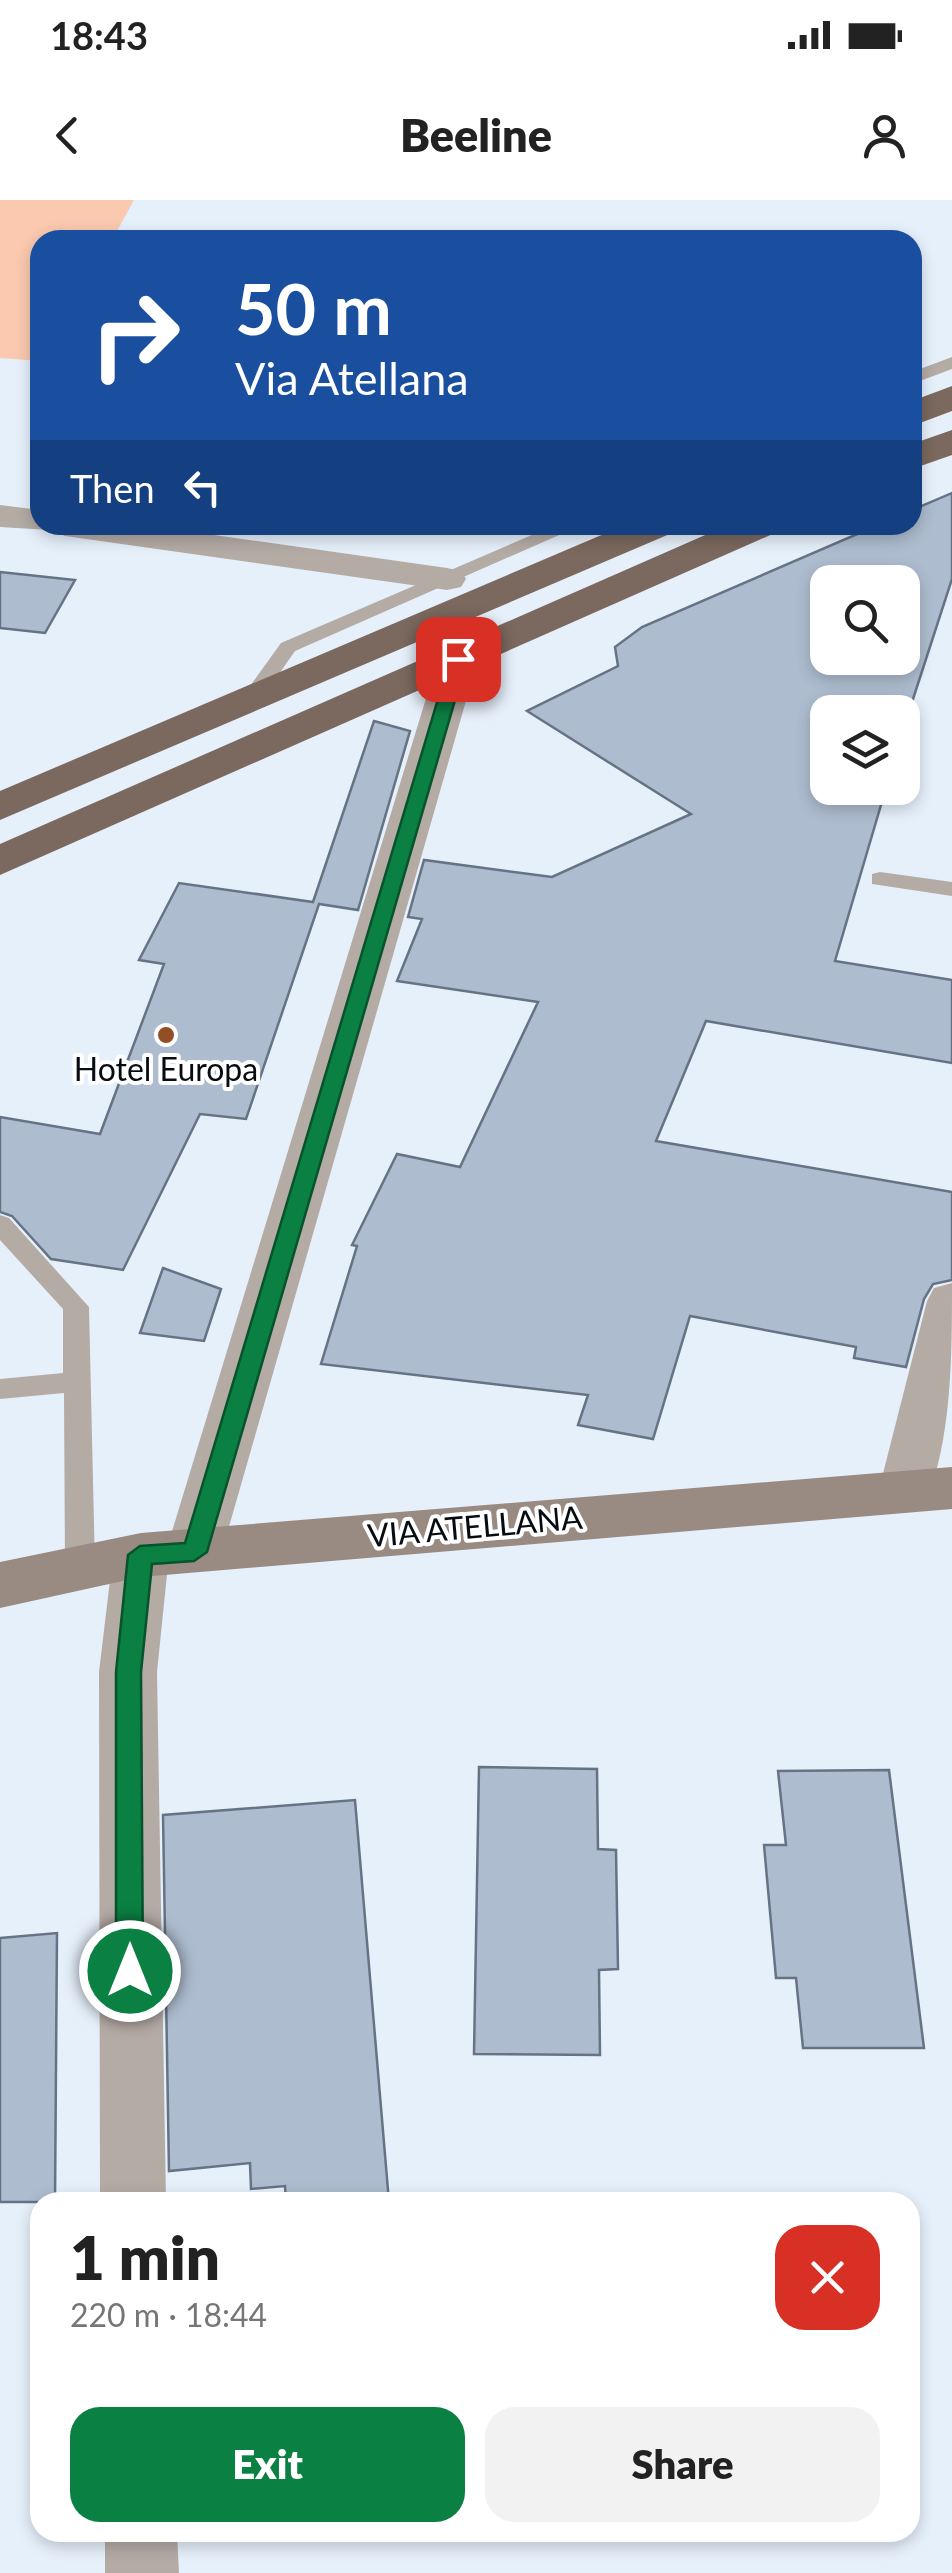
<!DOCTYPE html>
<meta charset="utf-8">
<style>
:root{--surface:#fff;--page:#f2f2f2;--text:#222;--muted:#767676;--accent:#0b8043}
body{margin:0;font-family:Lato,sans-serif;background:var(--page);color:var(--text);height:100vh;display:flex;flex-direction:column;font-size:38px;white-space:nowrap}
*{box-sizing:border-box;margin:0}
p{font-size:32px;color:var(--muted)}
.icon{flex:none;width:55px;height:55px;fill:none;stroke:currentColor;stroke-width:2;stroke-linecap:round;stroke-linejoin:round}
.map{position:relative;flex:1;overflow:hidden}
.panel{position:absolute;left:30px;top:1992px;width:890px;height:350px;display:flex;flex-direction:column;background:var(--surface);border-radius:30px;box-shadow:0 5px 15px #0003}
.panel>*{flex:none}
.hud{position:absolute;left:30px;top:30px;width:892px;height:305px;border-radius:30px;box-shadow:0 5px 15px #0003;background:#1a4fa0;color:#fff;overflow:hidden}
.fabs{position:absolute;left:810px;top:365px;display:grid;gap:20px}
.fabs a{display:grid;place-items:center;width:110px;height:110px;border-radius:20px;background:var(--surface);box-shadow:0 5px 15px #0003;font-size:50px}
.pin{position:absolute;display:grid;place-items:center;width:85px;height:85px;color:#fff;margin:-42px;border-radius:20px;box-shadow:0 5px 15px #0006}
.me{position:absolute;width:110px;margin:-55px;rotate:0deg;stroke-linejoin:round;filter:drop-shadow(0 0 8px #0008)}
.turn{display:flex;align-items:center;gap:35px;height:210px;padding:0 40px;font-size:45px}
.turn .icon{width:130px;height:130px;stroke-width:2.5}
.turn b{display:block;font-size:70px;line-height:85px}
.then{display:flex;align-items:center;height:95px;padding:0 40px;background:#0003;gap:20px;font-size:38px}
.round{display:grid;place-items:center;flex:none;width:105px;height:105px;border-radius:30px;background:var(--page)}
.headline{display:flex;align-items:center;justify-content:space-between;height:170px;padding:0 40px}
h1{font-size:60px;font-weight:800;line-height:75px}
.button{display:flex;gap:20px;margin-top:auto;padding:20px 40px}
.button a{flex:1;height:115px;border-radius:30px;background:var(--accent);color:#fff;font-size:40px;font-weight:800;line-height:115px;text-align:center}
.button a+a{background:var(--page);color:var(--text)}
.status{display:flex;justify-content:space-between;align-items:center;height:70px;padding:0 50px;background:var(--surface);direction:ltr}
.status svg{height:28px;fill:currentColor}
header{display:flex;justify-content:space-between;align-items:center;height:130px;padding:0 40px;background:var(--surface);font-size:45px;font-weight:800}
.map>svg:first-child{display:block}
.green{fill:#fac9af}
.building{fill:#adbccf;stroke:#657384;stroke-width:2.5;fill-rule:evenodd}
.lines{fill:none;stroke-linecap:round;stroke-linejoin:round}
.service{fill:#b5aba5;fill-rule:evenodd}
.minor{fill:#b5aba5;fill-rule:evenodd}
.secondary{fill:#998a82;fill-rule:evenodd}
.trunk{fill:#7b685e;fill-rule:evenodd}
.route{fill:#0b8043;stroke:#07532c;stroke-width:2.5}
.poi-dot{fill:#934e23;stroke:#fff;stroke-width:4}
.labels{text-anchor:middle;stroke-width:8;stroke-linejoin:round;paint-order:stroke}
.poi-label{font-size:32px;fill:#070c12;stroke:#fff}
.street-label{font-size:32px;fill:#070c12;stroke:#fff}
</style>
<div class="status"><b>18:43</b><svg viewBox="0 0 49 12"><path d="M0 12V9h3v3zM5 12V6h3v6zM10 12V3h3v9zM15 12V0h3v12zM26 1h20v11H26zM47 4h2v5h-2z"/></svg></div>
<header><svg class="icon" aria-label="back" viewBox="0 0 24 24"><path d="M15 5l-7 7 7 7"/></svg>Beeline<svg class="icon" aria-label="person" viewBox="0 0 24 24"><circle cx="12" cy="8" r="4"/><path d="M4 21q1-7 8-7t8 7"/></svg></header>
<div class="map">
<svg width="952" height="2373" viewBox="0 0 952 2373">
<rect width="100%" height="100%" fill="#e6f0fb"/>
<polygon class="green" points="0,0 134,0 112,40 40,40 40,161 0,158"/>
<g class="building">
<path d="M952 293V379L902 533V512H828V588H886L835 761 952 780V863L706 821 656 941 952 992V1080L933 1084 924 1099 906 1167 854 1158 856 1147 690 1116 653 1239 578 1225 588 1195 321 1164 357 1046 352 1045 397 954 460 967 538 802 397 781 422 719 408 717 424 660 552 677 691 614 527 511 618 466 615 447 642 427 878 325H912V310ZM828 382H902V458H828Z"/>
<polygon points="0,372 75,380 45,433 0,428"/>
<polygon points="374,521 410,531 358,710 319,704 246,919 200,914 123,1070 51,1059 12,1016 0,1012 0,917 100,934 164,764 139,760 179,683 313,702"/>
<polygon points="163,1068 221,1089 204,1141 140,1133"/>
<polygon points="479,1567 597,1569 598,1649 616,1650 618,1769 599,1770 600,1855 474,1854"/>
<polygon points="889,1570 924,1848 803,1848 796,1778 776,1778 764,1645 786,1645 778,1571"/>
<polygon points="355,1600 389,2002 286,2002 285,1986 251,1989 250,1963 169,1971 163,1615"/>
<polygon points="57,1733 55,2002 0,2002 0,1738"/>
</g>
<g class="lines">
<g class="service">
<polygon points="952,157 952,169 912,184 912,172"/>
<polygon points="555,325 582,325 295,451 258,504 251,506 240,500 281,443"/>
<polygon points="880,672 952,682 952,696 872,684 872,674"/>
<polygon points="0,1015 9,1018 89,1107 95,1367 90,1375 70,1375 65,1367 64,1193 0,1199 0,1179 63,1173 63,1109 0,1040"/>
</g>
<g class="minor">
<polygon points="0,305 40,310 40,325 144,325 447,368 461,371 466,379 461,387 447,390 65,336 50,330 0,327"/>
<polygon points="458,447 472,451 478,459 222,1351 214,1366 194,1372 174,1366 169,1355 157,1472 166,2002 100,2002 99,1472 113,1355 121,1340 141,1334 161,1340 166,1351 438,459 444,451"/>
<path d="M952 1083C952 1156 952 1241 924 1307L905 1313 886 1307 878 1293 927 1101 934 1088Z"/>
<polygon points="105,2332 177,2332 179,2373 105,2373"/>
</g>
<polygon class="secondary" points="952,1267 952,1309 141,1377 0,1408 0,1362 141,1333"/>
<g class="trunk">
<polygon points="952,186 952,211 912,226 912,201"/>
<polygon points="952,230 952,255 912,269 912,244"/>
<polygon points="625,325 678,325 672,333 0,620 0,591"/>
<polygon points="728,325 781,325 775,333 0,675 0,644"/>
</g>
</g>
<polygon class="route" points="458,454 467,459 207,1352 194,1361 152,1364 141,1472 143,1771 139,1779 120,1779 116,1771 116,1472 128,1355 140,1346 185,1343 450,459"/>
<circle class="poi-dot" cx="166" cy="835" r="10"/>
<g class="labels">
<g class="poi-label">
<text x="166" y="881">Hotel Europa</text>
</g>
<g class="street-label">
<text transform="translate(475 1327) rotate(-5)" y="11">VIA ATELLANA</text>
</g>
</g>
</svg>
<div class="fabs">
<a><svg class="icon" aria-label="search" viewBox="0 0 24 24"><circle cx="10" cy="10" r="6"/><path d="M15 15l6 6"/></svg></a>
<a><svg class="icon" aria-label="layers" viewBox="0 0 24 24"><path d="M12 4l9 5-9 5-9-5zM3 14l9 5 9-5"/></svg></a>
</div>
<div class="pin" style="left:458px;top:459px;background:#d93025"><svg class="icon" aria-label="arrive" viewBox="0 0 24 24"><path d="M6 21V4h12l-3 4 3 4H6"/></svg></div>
<svg class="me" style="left:130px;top:1771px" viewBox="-20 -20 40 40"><circle r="17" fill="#0b8043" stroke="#fff" stroke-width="3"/><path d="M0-11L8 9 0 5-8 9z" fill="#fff"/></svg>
<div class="hud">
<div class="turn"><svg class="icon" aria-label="right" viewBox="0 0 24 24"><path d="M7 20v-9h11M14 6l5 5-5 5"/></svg><div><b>50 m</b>Via Atellana</div></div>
<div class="then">Then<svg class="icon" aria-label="left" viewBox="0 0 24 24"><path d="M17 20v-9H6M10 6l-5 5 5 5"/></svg></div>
</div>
<section class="panel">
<div class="headline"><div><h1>1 min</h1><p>220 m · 18:44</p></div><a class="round" style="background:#d93025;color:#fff"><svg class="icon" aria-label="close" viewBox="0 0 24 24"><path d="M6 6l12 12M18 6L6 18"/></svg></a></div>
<div class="button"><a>Exit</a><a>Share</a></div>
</section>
</div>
